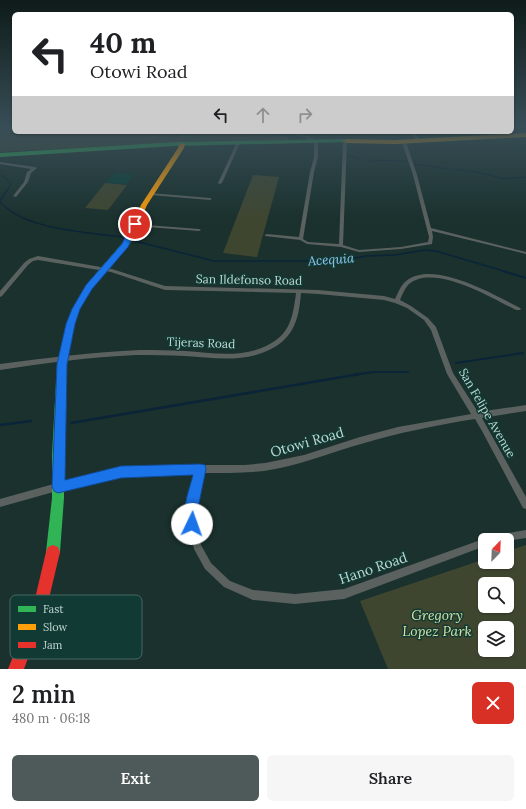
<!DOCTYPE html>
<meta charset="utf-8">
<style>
:root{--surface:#fff;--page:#f6f6f6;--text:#202124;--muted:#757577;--accent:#4e5959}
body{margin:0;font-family:Lora,serif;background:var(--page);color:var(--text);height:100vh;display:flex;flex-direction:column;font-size:15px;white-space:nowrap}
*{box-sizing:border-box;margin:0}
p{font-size:13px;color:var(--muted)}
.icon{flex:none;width:22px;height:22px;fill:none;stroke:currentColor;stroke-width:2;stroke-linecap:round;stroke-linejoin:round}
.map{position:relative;height:669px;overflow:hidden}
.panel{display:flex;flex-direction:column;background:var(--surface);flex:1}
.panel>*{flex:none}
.hud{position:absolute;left:12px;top:12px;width:502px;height:122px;border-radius:6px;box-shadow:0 1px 3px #0004;background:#fff;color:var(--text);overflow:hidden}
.needle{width:26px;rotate:23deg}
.fabs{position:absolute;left:478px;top:533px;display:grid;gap:8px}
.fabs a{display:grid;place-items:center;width:36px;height:36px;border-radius:6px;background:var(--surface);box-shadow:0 1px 3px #0004;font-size:20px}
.pin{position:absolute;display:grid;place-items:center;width:34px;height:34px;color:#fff;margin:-17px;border:2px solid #fff;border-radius:50%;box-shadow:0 1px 4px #0007}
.me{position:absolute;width:44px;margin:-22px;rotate:3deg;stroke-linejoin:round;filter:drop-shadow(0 0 3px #0008)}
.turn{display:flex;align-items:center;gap:14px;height:84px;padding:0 12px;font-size:18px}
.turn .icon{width:52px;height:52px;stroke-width:2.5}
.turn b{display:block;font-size:28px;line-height:34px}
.lanes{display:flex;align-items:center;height:38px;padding:0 12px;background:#0003;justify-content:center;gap:20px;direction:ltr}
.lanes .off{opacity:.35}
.round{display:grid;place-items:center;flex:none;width:42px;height:42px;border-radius:6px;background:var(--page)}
.head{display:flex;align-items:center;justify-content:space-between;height:68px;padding:0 12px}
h1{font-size:24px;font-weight:600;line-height:30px}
.cta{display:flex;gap:8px;margin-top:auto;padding:8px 12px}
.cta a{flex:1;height:46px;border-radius:6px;background:var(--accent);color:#fff;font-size:16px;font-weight:600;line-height:46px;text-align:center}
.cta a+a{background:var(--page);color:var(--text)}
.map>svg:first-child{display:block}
.built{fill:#0b3f38}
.green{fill:#3f4630;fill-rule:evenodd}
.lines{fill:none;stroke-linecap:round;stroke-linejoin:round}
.stream-far3{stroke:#0a2438;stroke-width:1}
.stream-far2{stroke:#0a2438;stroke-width:1.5}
.stream-far1{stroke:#0a2438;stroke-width:2}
.stream{stroke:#0a2438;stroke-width:2.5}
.street{fill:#5a615e;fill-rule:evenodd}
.fast{fill:#30b455;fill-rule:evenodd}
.slow{fill:#ff9f0a;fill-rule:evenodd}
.jam{fill:#e5322d;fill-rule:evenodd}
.route{fill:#1a73e8;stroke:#114b97}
.labels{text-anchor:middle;stroke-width:3;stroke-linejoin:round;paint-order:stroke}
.street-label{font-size:12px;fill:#c2d7d3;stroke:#113a34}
.water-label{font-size:13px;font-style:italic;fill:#94c6f3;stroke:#113a34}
.near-street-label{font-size:14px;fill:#c2d7d3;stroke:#113a34}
.near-park-label{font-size:14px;font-style:italic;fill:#d6e2a3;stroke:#113a34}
.key{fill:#113a34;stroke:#466964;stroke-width:1}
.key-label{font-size:11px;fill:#c2d7d3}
</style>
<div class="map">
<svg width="526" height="669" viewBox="0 0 526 669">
<rect width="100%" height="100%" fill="#1a312e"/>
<polygon class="built" points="115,173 133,175 127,184 105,183"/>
<g class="green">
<polygon points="0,126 14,126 14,132 250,132 288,136 288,140 195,141 0,152"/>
<polygon points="253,175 279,177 257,257 223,253"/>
<polygon points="105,183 127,185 108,210 85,208"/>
<path d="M526 545V669H388L360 601 485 559V562H507V551ZM485 584H507V606H485ZM485 628H507V650H485Z"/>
</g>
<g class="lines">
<g class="stream-far3">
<polyline points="263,132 299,138"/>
<polyline points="348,155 360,159"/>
<polyline points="369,160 406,161"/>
<polyline points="414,164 448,169"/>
<polyline points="453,169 482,173 505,179 526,177"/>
<polyline points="0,175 7,179 11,184 7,191"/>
</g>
<g class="stream-far2">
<polyline points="0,201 7,190"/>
<path d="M0 202C25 230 86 232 122 237"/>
<polyline points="135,241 214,261 339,261 366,256 395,255 425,250 436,251 507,272"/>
</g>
<g class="stream-far1">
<polyline points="503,271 526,278"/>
<polyline points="456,363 523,353"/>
<polyline points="353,375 374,372 408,372"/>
</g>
<g class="stream">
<polyline points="71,423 360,374"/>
<polyline points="0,425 31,421"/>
</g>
<g class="street">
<path d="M181 132H190L194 134 187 138 180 137ZM187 133 189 134 186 136 183 135V134Z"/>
<path d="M281 132C295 132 307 134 318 142V157L314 172 303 239 308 242 339 244 343 141 345 140 347 141 343 245 359 250 401 247 428 242 429 237 413 175 402 142 404 141 406 142 417 175 431 228 526 252V254L432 231 433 237 432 244 401 249 359 252 341 247 307 244 300 240 265 236V235L267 234 299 237 310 172 314 157V142L305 137Z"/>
<polygon points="411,132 415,132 421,141 420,142 418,142"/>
<polygon points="237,142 240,143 222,183 219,184 218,183"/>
<polygon points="0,162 35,167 37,168 31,173 28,182 16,197 13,196 24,182 27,172 31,169 0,164"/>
<polygon points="150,193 210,198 212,199 210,200 151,195 150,195"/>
<polygon points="133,224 199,229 201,230 199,231 135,226 133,225"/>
<path d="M38 256 112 269 165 286 318 290 384 296 395 299C398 293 400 287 404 283 430 257 494 295 520 308L521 309 520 310H516C492 298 434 263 409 284 405 288 402 295 400 300L411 306 428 318 436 327 453 373 478 412 526 405V411L482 418 526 497V509L523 508 482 431 475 419C436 425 398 433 361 444 329 453 298 466 264 471 244 473 223 473 203 473L196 508V524L201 545 211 563 230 581 253 590 295 594 344 589 486 538 489 536 526 530V538L507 541V540H485V546L344 599 295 604 253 600 224 587 205 569 194 549 188 524V508L195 474 121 476 75 486 0 507V499L75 478 121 468 200 465H245L265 463 304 455 360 437 398 427 471 414 447 374 431 330 424 320 407 308 395 303 384 300 318 294 301 293C299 317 295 337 271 349 244 363 214 358 185 356 168 355 152 355 136 355 90 357 45 363 0 370V364C47 358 92 352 140 350 155 350 170 350 185 351 212 353 241 358 266 346 290 335 293 317 296 293L165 290 111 272 38 260 33 261 28 265 2 296 0 297V291L24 263 29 259Z"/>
</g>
<g class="fast">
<polygon points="346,139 348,140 348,142 174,146 0,157 0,153 174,142"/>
<polygon points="138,217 141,219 130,244 92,288 80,309 75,323 67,364 64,455 64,498 60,552 58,557 53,559 48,557 46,552 52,498 52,455 57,364 67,323 72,309 86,285 124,241 135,219"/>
</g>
<g class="slow">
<polygon points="526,133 526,137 396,144 346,143 343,141 346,139 396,140"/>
<polygon points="180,143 185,144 184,148 147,205 141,219 140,220 136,220 135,219 141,205 178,148"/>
</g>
<polygon class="jam" points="53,545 58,547 60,552 47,607 24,669 8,669 33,607 46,552 48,547"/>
</g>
<linearGradient id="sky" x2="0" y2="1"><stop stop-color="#0e1b19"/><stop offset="0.58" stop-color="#384e57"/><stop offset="1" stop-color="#384e57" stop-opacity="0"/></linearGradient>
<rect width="526" height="219" fill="url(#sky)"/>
<path class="route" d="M135 222 138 224 128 247 92 289 80 309 75 324 67 364 65 480 121 466 200 464 205 465 206 469 198 508V524L196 529 192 531 187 529C180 513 189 491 193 475L121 478 58 493 54 491 52 487 57 364 66 324 72 309 86 285 122 244 131 224Z"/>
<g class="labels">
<g class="street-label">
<text transform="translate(249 280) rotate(1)" y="4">San Ildefonso Road</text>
<text transform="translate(201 343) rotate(2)" y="4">Tijeras Road</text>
<text transform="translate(487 413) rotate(60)" y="4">San Felipe Avenue</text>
</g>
<g class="water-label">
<text transform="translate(331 259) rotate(-4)" y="5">Acequia</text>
</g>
<g class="near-street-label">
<text transform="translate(307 442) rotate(-16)" y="5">Otowi Road</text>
<text transform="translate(373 568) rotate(-19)" y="5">Hano Road</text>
</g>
<g class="near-park-label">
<text x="437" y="620">Gregory<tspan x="437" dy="16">Lopez Park</tspan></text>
</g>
</g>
<rect x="10" y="595" width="132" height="64" rx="6" class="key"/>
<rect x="18" y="606" width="18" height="6" fill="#30b455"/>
<rect x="18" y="624" width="18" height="6" fill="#ff9f0a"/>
<rect x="18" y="642" width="18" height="6" fill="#e5322d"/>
<g class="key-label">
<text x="43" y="613">Fast</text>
<text x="43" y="631">Slow</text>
<text x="43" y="649">Jam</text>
</g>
</svg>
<div class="fabs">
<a><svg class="needle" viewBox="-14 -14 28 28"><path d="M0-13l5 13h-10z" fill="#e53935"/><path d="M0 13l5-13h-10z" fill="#757577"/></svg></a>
<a><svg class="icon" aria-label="search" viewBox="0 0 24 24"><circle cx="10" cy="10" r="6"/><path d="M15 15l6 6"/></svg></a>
<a><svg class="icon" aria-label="layers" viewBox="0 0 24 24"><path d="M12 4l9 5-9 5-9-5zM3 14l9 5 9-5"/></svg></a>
</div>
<div class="pin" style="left:135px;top:224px;background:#d93025"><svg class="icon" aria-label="arrive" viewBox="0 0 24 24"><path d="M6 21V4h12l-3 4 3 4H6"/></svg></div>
<svg class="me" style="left:192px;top:524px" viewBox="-20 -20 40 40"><circle r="19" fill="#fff"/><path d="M0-13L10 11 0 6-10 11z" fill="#1a73e8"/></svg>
<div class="hud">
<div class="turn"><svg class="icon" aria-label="left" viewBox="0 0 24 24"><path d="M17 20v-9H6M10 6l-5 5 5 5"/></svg><div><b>40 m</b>Otowi Road</div></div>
<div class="lanes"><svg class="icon" aria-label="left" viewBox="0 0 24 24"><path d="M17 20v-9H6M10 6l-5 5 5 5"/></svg><svg class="icon off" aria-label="ahead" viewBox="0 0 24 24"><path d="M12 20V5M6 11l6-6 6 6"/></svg><svg class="icon off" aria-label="right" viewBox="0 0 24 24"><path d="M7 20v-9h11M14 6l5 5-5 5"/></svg></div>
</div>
</div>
<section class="panel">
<div class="head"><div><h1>2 min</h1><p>480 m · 06:18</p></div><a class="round" style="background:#d93025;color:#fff"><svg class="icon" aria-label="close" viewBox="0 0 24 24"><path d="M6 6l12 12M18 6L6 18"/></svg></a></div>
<div class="cta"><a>Exit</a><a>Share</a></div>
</section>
